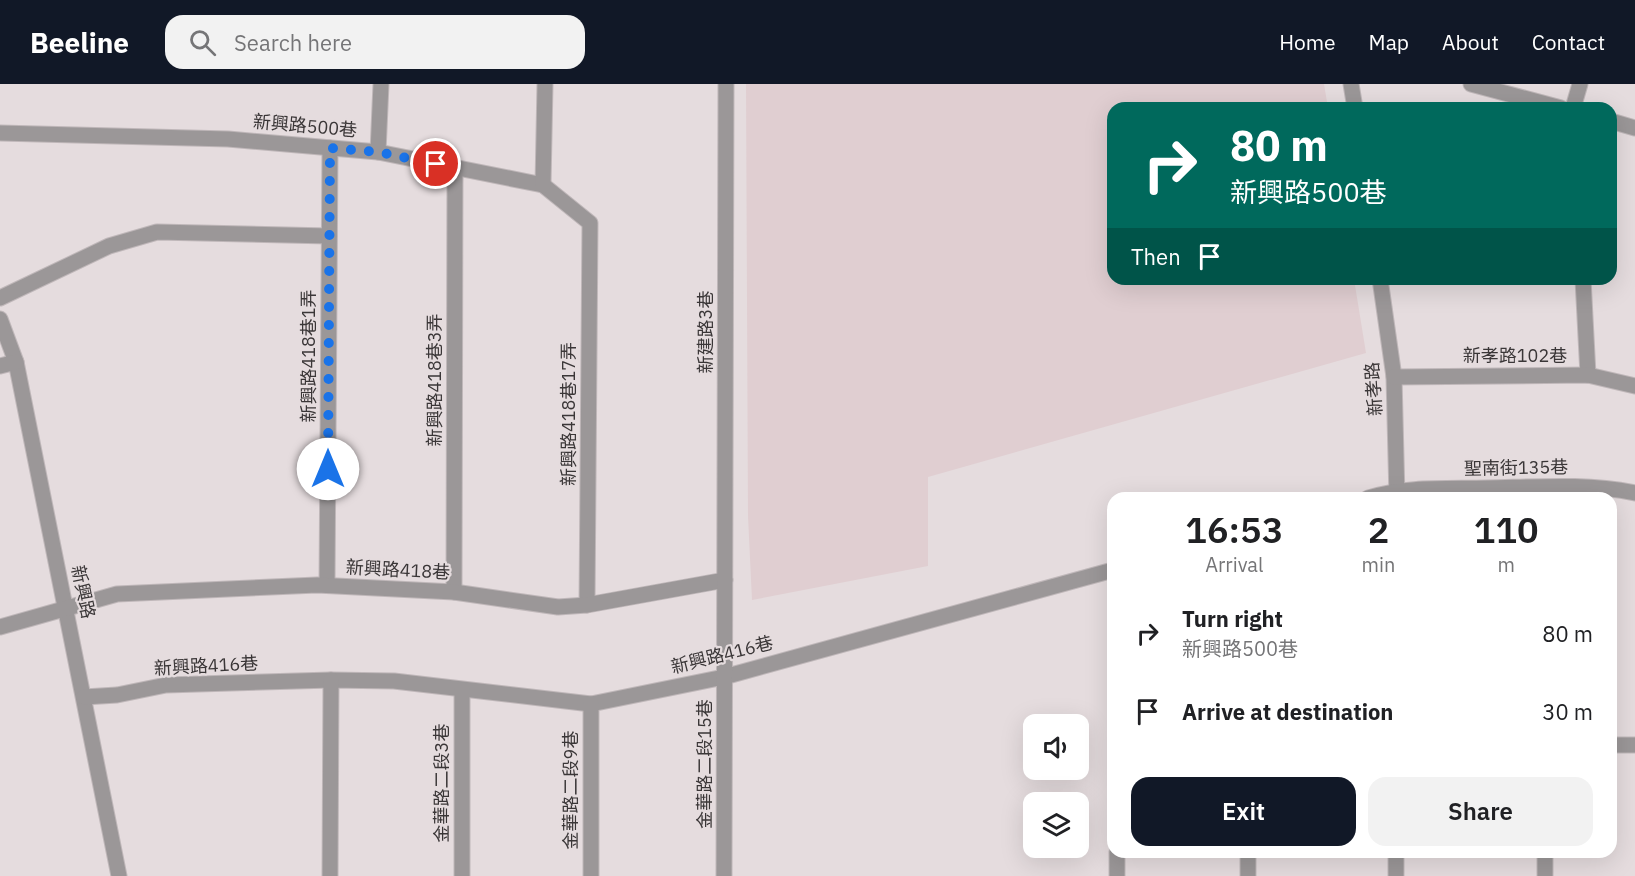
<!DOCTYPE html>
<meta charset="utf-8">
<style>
:root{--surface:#fff;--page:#f2f2f2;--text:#202124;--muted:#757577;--accent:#111827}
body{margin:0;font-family:"IBM Plex Sans","Noto Sans TC",sans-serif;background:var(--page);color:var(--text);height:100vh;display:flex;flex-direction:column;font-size:22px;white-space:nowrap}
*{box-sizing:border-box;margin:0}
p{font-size:20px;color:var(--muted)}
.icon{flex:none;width:33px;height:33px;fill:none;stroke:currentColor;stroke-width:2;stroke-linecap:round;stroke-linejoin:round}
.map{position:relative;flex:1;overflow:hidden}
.sheet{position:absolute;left:1107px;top:408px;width:510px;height:366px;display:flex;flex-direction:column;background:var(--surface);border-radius:18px;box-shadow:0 6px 24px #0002}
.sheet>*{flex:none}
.top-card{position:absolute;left:1107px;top:18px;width:510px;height:183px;border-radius:18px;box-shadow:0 6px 24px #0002;background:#00695c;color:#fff;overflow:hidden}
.buttons{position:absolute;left:1023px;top:630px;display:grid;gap:12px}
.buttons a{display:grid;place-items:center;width:66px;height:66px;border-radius:12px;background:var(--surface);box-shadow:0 6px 24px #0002;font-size:30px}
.pin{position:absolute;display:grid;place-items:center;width:51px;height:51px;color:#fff;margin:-26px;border:3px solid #fff;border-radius:50%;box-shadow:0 2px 6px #0007}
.me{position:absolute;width:66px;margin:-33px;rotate:0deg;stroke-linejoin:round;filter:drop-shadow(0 0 4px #0008)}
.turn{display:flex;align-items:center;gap:21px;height:126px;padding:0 24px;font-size:27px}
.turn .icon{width:78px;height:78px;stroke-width:2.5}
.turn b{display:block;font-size:42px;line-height:51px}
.then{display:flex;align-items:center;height:57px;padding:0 24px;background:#0003;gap:12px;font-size:22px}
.eta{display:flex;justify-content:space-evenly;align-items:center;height:102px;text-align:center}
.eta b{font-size:36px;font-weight:600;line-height:42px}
.action{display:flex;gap:12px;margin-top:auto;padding:12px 24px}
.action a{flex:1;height:69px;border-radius:18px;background:var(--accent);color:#fff;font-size:24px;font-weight:600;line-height:69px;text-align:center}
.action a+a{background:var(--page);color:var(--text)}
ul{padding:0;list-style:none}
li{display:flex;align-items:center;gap:18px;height:78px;padding:0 24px}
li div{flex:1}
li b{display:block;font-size:22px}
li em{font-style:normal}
header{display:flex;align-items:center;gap:36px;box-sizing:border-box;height:84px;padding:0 30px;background:var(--accent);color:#fff}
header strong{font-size:28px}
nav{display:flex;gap:33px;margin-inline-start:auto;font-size:21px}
.search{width:420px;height:54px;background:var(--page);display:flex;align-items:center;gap:15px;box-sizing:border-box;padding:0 21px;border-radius:18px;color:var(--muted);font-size:22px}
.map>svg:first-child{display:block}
.built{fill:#e0ced1}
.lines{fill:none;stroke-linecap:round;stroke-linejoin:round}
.minor-casing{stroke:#bfb7b9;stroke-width:17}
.minor{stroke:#9b9798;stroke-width:15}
.route{stroke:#1a73e8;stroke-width:10;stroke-dasharray:0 18}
.labels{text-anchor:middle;stroke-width:4.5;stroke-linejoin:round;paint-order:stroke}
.street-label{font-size:18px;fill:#3a3637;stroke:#e5dcde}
</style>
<header>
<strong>Beeline</strong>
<div class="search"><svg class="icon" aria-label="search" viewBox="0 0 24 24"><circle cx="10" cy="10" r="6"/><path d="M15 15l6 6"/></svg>Search here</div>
<nav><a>Home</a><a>Map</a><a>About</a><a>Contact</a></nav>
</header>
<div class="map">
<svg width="1635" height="792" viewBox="0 0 1635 792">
<rect width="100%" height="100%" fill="#e5dcde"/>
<polygon class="built" points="746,0 1324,0 1328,24 1113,24 1113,195 1354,195 1366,269 928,393 928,482 752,516 748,432"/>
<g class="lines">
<g class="minor-casing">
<g id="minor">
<polyline points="1351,0 1355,24"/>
<polyline points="1471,0 1561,24"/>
<polyline points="1573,24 1580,0"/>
<polyline points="1611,37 1635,44"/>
<polyline points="0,49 228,55 378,68 543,101 590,139 587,521"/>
<polyline points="378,68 381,0"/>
<polyline points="543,101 545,0"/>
<polyline points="1380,195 1394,293 1397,414"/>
<polyline points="1583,195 1588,291"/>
<polyline points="0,214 109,162 157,148 329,152"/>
<polyline points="0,235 16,278 119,792"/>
<polyline points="0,282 16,278"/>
<polyline points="1394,293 1588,291 1635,302"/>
<path d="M1368 414C1407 402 1447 405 1487 404 1537 403 1586 399 1635 409"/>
<polyline points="327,501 330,64"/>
<polyline points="454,508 455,84"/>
<polyline points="0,543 117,510 317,501 454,508 558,523 587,521 725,496"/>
<polyline points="84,613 117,611 166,601 331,596 394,597 591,620 724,593 1113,486"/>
<polyline points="1611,661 1635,661"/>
<polyline points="1117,768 1117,792"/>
<polyline points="330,792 331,596"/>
<polyline points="462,792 462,606"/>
<polyline points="591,792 591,620"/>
<polyline points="724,792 726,0"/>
<polyline points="1248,792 1248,768"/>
<polyline points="1396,792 1396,768"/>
<polyline points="1545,792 1545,768"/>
</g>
</g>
<use href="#minor" class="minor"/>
</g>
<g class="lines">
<polyline class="route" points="328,385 330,64 378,68 436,80"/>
</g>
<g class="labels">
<g class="street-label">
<text transform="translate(305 42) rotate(5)" y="6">新興路500巷</text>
<text transform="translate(706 248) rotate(-90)" y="6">新建路3巷</text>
<text transform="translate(309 272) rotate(-90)" y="6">新興路418巷1弄</text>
<text x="1515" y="278">新孝路102巷</text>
<text transform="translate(435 296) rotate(-90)" y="6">新興路418巷3弄</text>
<text transform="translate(1374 305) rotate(-94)" y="6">新孝路</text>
<text transform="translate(569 330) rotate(-90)" y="6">新興路418巷17弄</text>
<text transform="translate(1516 384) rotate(-1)" y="6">聖南街135巷</text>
<text transform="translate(398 486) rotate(3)" y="6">新興路418巷</text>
<text transform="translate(83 508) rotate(78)" y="6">新興路</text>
<text transform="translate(722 571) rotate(-14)" y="6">新興路416巷</text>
<text transform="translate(206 582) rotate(-3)" y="6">新興路416巷</text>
<text transform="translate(705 680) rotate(-90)" y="6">金華路二段15巷</text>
<text transform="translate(442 699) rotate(-90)" y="6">金華路二段3巷</text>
<text transform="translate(571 706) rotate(-90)" y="6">金華路二段9巷</text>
</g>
</g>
</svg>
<div class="buttons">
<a><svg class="icon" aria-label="sound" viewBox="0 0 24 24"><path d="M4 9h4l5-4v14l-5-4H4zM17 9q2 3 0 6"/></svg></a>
<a><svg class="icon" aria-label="layers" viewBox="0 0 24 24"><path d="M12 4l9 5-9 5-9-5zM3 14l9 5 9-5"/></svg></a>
</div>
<div class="pin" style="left:436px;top:80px;background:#d93025"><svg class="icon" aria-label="arrive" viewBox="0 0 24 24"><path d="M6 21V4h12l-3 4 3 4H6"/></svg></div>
<svg class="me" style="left:328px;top:385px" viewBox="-20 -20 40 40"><circle r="19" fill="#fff"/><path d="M0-13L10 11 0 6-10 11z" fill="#1a73e8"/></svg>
<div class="top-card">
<div class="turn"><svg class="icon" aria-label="right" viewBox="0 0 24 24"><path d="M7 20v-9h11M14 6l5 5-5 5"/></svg><div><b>80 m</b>新興路500巷</div></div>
<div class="then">Then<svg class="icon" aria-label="arrive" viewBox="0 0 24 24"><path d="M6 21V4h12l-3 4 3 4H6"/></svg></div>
</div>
<section class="sheet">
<div class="eta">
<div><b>16:53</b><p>Arrival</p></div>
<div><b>2</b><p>min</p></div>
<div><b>110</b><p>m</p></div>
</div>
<ul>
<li><svg class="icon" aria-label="right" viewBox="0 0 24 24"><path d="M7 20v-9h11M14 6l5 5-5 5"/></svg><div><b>Turn right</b><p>新興路500巷</p></div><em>80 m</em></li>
<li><svg class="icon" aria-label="arrive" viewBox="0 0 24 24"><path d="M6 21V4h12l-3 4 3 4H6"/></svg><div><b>Arrive at destination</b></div><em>30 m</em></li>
</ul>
<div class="action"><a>Exit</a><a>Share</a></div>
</section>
</div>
